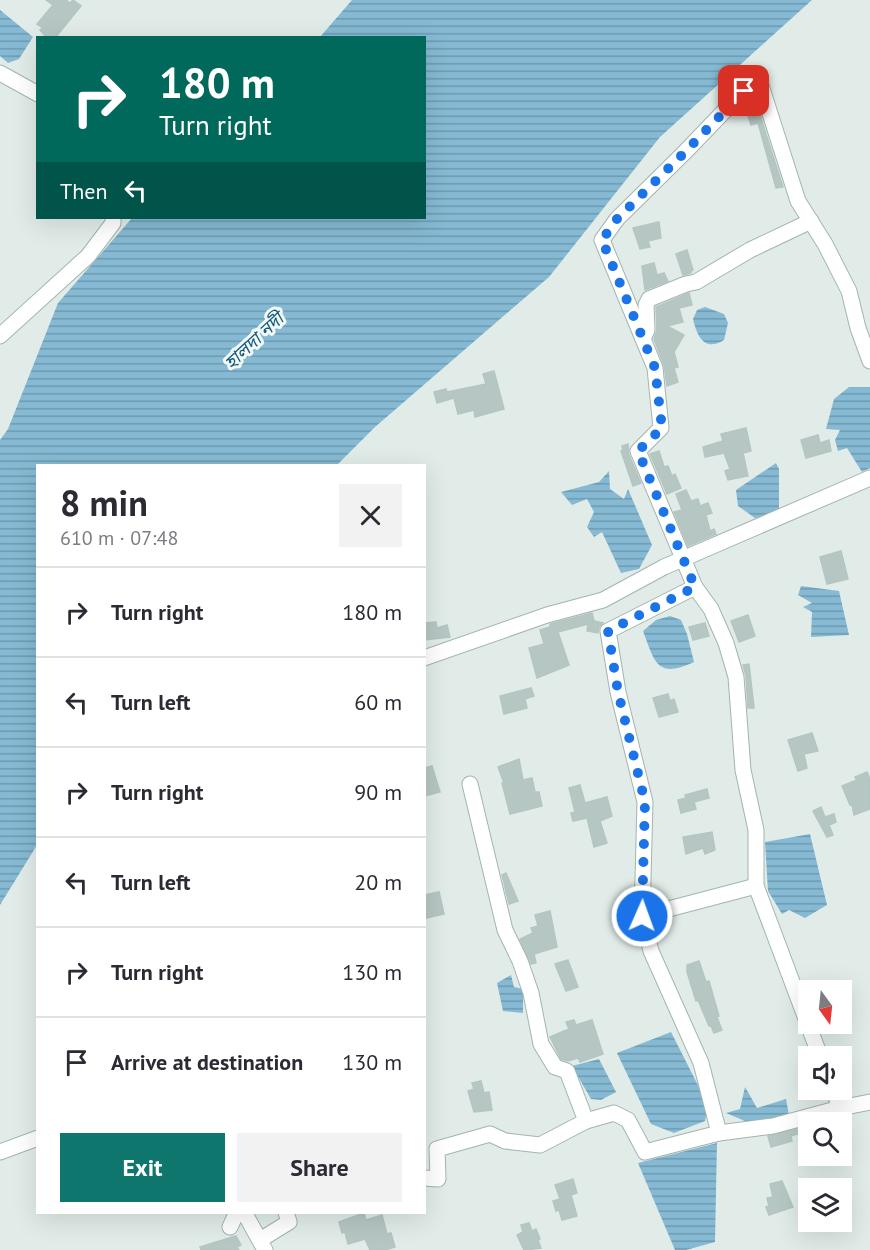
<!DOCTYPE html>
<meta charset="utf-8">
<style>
:root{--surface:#fff;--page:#f2f2f3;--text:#2b2b33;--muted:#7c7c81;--line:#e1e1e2;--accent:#0f766e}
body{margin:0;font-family:"PT Sans","Noto Sans Bengali",sans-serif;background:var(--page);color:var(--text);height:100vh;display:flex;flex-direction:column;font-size:22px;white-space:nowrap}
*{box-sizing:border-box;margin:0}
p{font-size:20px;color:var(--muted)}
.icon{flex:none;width:33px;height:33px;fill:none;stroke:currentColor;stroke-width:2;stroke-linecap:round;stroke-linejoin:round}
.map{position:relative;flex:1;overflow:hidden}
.details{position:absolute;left:36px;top:464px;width:390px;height:750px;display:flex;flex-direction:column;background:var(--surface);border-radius:0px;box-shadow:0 6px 24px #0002}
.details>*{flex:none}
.top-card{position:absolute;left:36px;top:36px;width:390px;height:183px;border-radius:0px;box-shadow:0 6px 24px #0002;background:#00695c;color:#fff;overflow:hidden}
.needle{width:39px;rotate:165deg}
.controls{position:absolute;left:798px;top:980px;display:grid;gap:12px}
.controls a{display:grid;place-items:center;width:54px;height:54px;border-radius:0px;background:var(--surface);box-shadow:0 6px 24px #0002;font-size:30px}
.pin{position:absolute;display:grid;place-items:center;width:51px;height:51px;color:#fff;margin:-26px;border-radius:12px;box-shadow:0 3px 9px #0006}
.me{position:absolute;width:66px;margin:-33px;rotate:2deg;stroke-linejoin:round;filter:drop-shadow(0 0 4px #0008)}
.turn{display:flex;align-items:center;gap:21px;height:126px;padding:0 24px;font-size:27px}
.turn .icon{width:78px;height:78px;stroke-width:2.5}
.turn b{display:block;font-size:42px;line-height:51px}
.then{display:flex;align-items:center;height:57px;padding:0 24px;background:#0003;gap:12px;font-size:22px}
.round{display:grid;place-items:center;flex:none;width:63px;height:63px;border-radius:0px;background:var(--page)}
.summary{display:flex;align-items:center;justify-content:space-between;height:102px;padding:0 24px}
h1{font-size:36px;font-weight:600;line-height:45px}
.primary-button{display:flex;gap:12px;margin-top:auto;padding:12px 24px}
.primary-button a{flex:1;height:69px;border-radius:0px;background:var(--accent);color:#fff;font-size:24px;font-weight:600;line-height:69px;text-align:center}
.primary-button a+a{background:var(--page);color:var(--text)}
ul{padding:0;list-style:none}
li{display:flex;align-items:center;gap:18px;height:90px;padding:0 24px;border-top:2px solid var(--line)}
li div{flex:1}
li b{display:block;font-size:22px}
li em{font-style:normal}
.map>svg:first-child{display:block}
.water{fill:url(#water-rules)}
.building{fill:#b6c7c3;stroke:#b3c6c2;stroke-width:1.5}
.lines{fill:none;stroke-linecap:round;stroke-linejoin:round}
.minor-casing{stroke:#a3b4b1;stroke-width:17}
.minor{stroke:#fff;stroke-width:15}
.route{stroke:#1a73e8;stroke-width:10;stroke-dasharray:0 18}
.labels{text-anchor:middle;stroke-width:6;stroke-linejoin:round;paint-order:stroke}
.water-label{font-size:18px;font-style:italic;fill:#17597c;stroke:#f1f9f6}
</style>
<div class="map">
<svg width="870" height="1250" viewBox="0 0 870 1250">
<defs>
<pattern id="water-rules" width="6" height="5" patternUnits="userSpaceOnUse" patternTransform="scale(1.5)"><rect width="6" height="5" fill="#86bad4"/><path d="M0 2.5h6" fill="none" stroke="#6d99ad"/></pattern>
</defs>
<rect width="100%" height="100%" fill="#e1ece9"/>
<g class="water">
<polygon points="352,0 812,0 660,137 549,277 375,427 337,465 38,465 37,845 0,905 0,440 8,429 58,303 132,218 424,218 424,38 320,37"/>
<polygon points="0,10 33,37 19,59 8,63 0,56"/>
<path d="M705 307 724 314 728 323 724 340C705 352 697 337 693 319L697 310Z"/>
<polygon points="849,387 870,387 870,468 862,472 847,448 838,451 835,440 840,430 826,429 834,399"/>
<polygon points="776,463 779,469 779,513 755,518 738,506 736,490"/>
<polygon points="609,471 610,489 624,499 628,489 652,545 639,569 621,573 602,532 594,537 587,527 594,512 587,499 572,505 561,492 599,482"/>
<polygon points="801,586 839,591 849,635 811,637 812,612 803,607 812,603 798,595"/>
<path d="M670 616 681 620 687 634 694 662C657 679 655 663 643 631L656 620Z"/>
<polygon points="810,834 827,905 805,918 789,910 782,914 768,891 765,842"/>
<polygon points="511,975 514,987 523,989 523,1013 503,1011 497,983"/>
<polygon points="671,1032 708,1105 705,1121 674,1133 651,1124 617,1053"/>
<polygon points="599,1059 616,1092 601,1100 591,1099 572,1066"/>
<polygon points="745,1087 757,1108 786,1099 789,1115 752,1124 726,1113 740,1109"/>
<polygon points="717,1143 715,1242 686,1250 675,1250 638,1163"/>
</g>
<g class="building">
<polygon points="46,0 66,0 70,3 73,0 81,6 55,38 47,38 40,30 43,28 37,24 53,5"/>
<polygon points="758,109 783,187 776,188 758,123 751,125 747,112"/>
<polygon points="659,222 661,238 648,241 650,247 640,249 633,228"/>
<polygon points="687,250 693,270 691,271 691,273 683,275 676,254"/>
<polygon points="654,263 657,275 664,273 668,281 645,290 642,266"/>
<polygon points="689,293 692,305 679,308 683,322 667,326 684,335 674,352 678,367 674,368 678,382 667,386 664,365 654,339 657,330 656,307"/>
<polygon points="494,371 504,409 475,417 474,410 458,414 454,398 437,403 434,392 446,389 447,392 486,384 483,374"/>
<polygon points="746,428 751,451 743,453 748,476 728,480 725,471 730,469 724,453 705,457 703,447 723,441 721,434"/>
<polygon points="818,435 820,443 829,440 831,451 806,458 801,440"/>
<polygon points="628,444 629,455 641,483 633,486 621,451 623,450 622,446"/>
<polygon points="659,451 664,467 668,466 672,476 675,474 681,488 667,494 650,454"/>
<polygon points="686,490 691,501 698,499 700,506 708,503 712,513 706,515 710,531 714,529 716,534 688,546 674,512 682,510 676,494"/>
<polygon points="841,551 848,579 827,584 820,557"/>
<polygon points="592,613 594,621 603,623 599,627 598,633 587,631 588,624 558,632 569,665 537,678 529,648 544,644 540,630 550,627 550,624"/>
<polygon points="748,615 755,636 739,642 731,621"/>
<polygon points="436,622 437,628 447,625 450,637 424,640 424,623"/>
<polygon points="705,623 709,636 693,640 689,627"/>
<polygon points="749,664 754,708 748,708 746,676 743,665"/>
<polygon points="531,688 534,696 525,699 527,708 504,714 500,696"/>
<polygon points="668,694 670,701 674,699 678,712 659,717 653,698"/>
<polygon points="812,733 818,751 804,754 807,768 798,771 788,740"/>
<polygon points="519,759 523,780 532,778 535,792 539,792 542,806 510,814 502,783 504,783 498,767"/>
<polygon points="432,766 440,792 424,796 424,768"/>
<polygon points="867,772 870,779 870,809 854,815 852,805 850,805 842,786 857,780 855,777"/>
<polygon points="580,785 585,803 607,797 612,816 600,821 607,843 594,847 587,818 573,821 571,813 575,812 569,788"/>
<polygon points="707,789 709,798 694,802 696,809 681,813 678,800 686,798 685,795"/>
<polygon points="821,807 825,817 834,814 836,822 829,825 833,835 827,837 813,811"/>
<polygon points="712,832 715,850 705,854 703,848 686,854 683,837"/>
<polygon points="506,873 518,901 509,904 502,875"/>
<polygon points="439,892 444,914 426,918 424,895"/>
<polygon points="550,911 557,947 534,954 536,963 531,964 520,939 533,933 531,928 538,926 535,915"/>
<polygon points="568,960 578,987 566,991 555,964"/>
<polygon points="699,961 706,982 709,981 719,1016 717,1017 722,1030 714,1033 711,1026 709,1026 698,1000 696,1001 687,972 687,965"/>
<polygon points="574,1020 576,1025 592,1020 603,1054 580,1062 578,1058 568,1061 561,1059 550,1037 569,1029 566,1022"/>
<polygon points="481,1081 484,1093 489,1092 492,1110 474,1112 468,1091 474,1089 472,1083"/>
<polygon points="802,1128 803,1132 791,1136 792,1141 771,1147 768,1136"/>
<polygon points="573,1179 577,1193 571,1195 577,1216 562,1220 559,1210 556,1211 553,1201 560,1199 555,1185"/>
<polygon points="782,1181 793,1207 769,1215 766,1207 769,1206 767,1198 773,1197 770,1184"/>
<polygon points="364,1213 366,1220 382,1215 387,1234 391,1233 395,1247 385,1250 370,1250 365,1239 348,1244 345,1232 342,1233 339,1222"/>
<polygon points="529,1223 532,1231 536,1229 540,1239 538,1240 541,1248 524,1250 517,1235 523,1232 521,1225"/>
<polygon points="236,1236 241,1245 237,1247 239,1250 201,1250 200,1247"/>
</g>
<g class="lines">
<g class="minor-casing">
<g id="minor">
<polyline points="0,73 38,94"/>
<polyline points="0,336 88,256 113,223 113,218"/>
<polyline points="643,339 647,330 646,305 649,299 686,284 696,282 750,250 811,221"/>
<polyline points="424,658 547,615 603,600 664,567 870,478"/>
<polyline points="470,784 505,930 520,961 531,993 541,1044 555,1067 567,1071 586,1121"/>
<polyline points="756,886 642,916 651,951 701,1063 719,1133 773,1126 840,1108"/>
<polyline points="642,916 645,802 618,692 608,631 695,587"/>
<polyline points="820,1056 756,886 756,830 743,770 736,677 726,643 711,609 695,587 638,451 661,428 655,368 602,240 617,219 685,152 758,76 798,201 825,244 849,291 858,328 870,361"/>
<polyline points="833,1089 840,1108 870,1102"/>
<polyline points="0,1152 38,1138"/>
<polyline points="424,1178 438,1179 437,1149 490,1134 505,1141 540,1145 586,1121 614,1113 628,1120 645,1152 719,1133"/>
<polyline points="244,1212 265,1250"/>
<polyline points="230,1227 237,1212"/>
<polyline points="260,1240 289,1222 286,1212"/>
</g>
</g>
<use href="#minor" class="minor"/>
</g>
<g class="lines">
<polyline class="route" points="642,916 645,802 618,692 608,631 695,587 638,451 662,428 655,368 602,240 617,219 685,152 744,91"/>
</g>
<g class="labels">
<g class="water-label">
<text transform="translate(254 341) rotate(-43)" y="6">হালদা নদী</text>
</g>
</g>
</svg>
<div class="controls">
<a><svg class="needle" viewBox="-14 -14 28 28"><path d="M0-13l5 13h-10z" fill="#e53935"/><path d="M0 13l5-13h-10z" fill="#7c7c81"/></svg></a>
<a><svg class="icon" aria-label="sound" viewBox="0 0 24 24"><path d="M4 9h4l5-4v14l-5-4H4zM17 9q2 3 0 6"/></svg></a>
<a><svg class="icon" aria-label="search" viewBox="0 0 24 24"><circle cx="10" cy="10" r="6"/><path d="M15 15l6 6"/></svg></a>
<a><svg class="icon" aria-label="layers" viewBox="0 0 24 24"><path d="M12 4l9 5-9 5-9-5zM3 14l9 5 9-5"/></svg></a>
</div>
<div class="pin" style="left:744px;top:91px;background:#d93025"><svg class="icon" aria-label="arrive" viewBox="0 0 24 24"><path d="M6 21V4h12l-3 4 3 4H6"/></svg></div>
<svg class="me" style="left:642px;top:916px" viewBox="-20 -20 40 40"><circle r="17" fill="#1a73e8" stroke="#fff" stroke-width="3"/><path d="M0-11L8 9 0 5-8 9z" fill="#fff"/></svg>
<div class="top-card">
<div class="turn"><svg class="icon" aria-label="right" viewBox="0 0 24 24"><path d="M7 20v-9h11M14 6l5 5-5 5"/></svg><div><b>180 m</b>Turn right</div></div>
<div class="then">Then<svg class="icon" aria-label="left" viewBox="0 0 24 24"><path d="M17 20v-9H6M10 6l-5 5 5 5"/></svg></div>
</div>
<section class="details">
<div class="summary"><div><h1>8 min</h1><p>610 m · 07:48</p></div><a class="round"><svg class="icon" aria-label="close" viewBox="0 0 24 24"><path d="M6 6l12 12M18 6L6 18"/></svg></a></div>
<ul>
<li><svg class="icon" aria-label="right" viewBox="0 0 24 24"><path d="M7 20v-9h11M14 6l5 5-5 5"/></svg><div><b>Turn right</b></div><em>180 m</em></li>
<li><svg class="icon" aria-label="left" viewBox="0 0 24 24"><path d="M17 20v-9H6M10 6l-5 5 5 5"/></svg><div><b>Turn left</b></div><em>60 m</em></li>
<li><svg class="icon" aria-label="right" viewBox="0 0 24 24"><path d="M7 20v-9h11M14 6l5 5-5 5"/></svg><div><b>Turn right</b></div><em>90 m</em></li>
<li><svg class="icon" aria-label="left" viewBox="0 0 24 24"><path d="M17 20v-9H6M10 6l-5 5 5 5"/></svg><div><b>Turn left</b></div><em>20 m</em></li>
<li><svg class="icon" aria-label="right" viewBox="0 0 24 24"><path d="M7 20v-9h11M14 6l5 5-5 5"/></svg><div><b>Turn right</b></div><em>130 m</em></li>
<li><svg class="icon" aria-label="arrive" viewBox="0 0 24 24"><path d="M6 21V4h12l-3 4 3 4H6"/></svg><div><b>Arrive at destination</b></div><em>130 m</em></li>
</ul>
<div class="primary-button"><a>Exit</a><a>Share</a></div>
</section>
</div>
